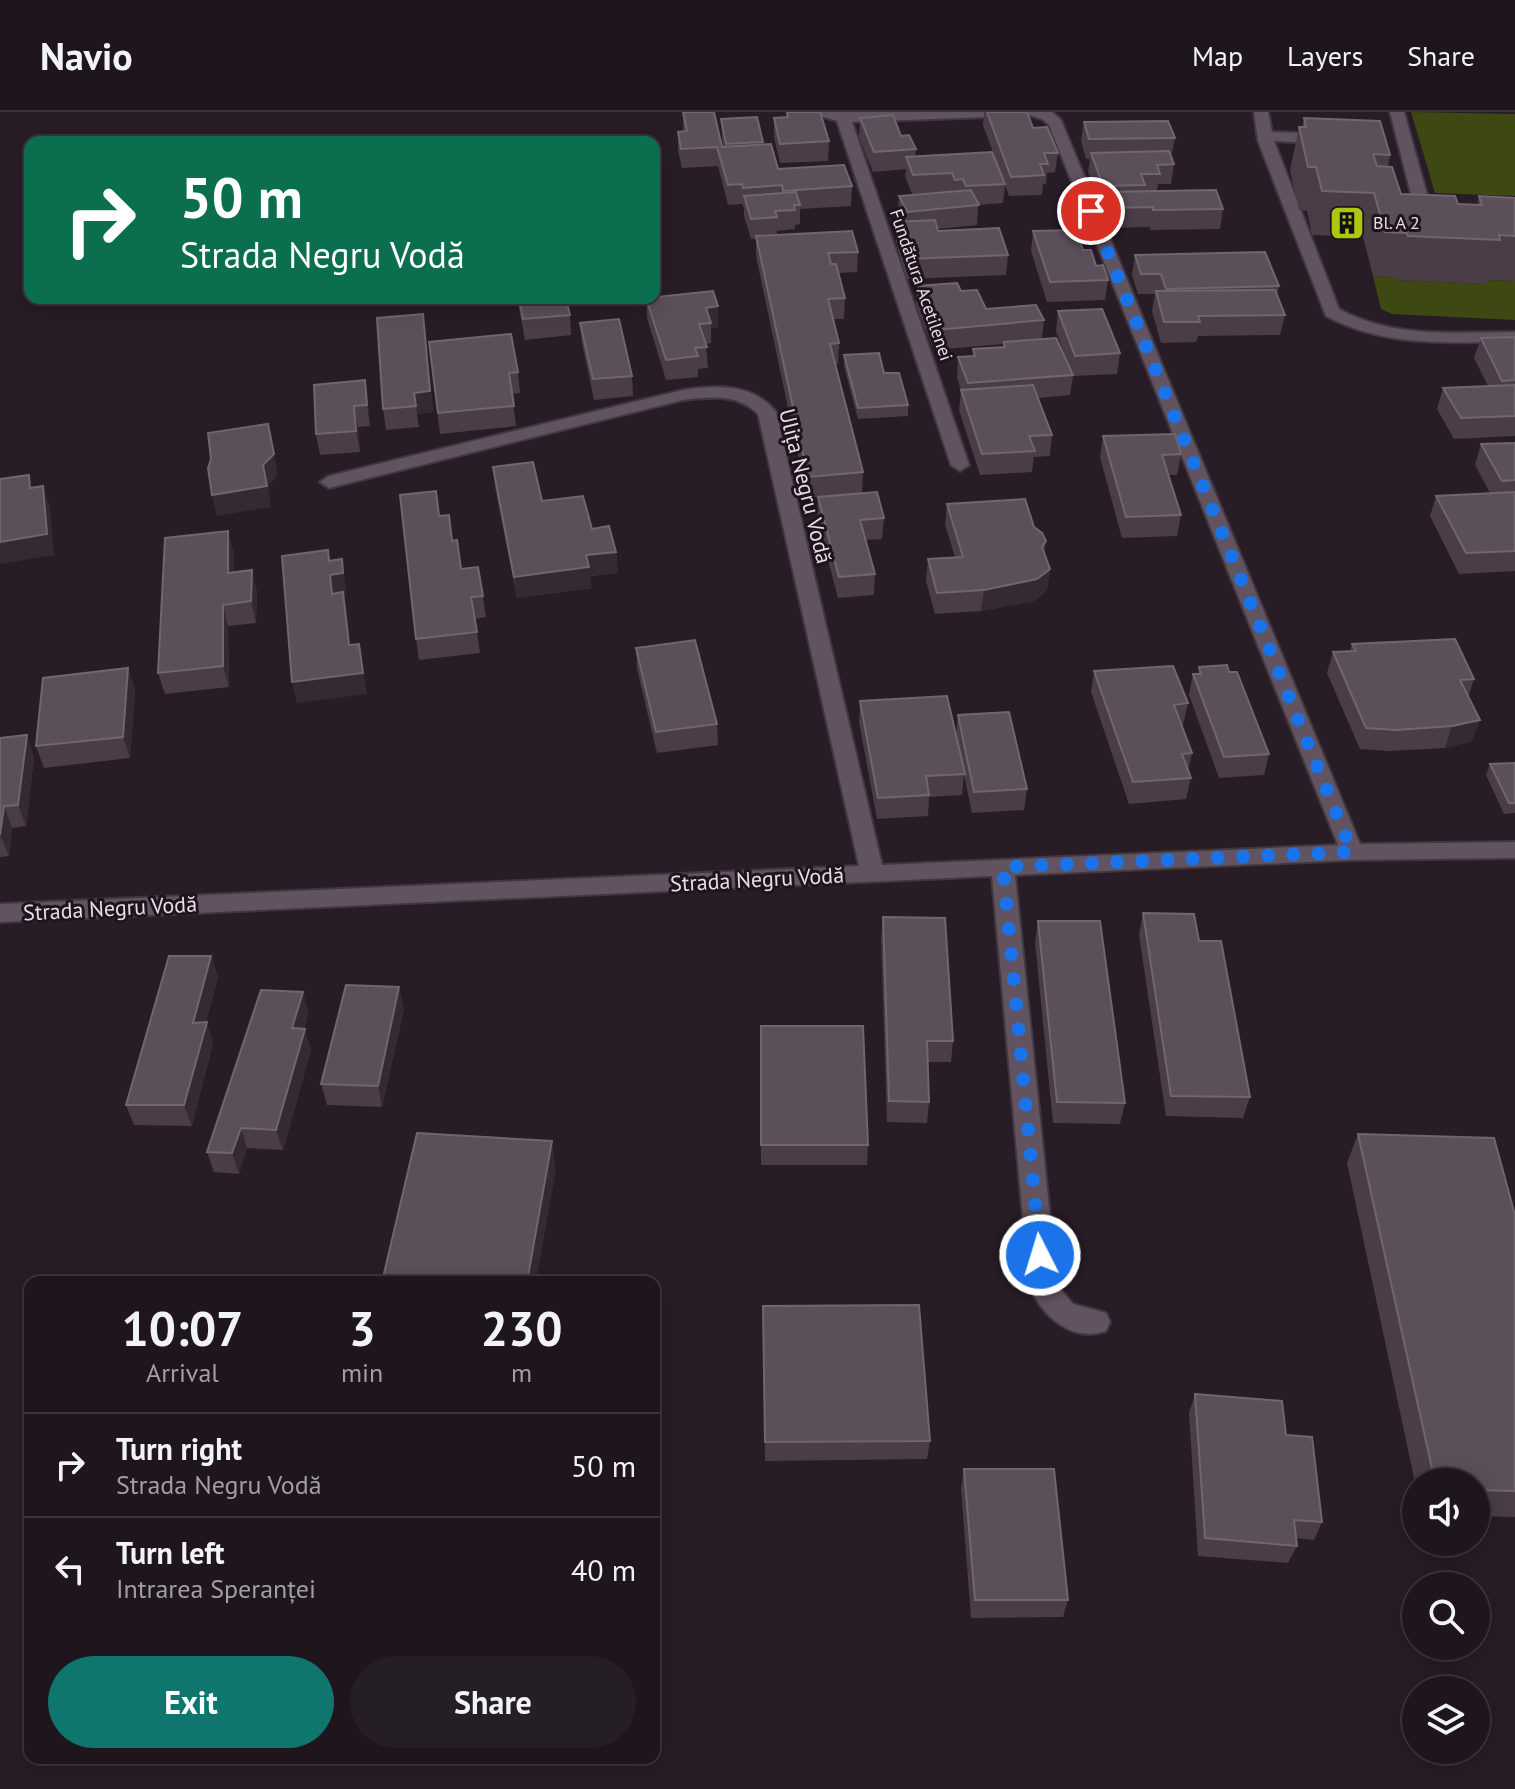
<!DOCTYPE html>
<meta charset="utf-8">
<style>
:root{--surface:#1e151d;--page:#261e26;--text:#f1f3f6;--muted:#a19fa4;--line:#3c343b;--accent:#0f766e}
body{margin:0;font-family:"PT Sans",sans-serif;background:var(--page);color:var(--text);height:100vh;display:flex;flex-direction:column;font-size:30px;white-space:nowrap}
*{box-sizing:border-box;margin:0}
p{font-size:26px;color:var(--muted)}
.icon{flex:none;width:44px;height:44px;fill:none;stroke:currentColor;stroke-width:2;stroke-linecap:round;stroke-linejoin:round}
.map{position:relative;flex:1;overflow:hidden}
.side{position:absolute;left:24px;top:1164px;width:636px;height:488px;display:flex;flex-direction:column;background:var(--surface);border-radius:16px;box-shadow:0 4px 20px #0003,0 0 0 2px var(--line)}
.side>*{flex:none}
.hud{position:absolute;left:24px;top:24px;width:636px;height:168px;border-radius:16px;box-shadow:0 4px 20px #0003,0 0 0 2px var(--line);background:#0b6e4f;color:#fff;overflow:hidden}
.controls{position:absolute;left:1402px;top:1356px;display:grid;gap:16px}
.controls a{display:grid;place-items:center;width:88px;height:88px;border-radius:50%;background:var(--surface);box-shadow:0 4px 20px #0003,0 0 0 2px var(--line);font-size:40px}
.pin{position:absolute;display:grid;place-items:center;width:68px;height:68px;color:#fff;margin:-34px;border:4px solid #fff;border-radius:50%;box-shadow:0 2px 8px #0007}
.me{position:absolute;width:88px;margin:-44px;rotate:355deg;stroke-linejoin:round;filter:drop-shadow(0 0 6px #0008)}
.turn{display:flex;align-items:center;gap:28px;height:168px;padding:0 24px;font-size:36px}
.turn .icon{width:104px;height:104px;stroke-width:2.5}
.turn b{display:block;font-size:56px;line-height:68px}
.eta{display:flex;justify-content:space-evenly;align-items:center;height:136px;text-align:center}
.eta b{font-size:48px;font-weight:600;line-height:56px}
.cta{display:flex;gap:16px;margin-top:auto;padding:16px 24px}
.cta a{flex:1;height:92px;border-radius:48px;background:var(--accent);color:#fff;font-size:32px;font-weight:600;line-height:92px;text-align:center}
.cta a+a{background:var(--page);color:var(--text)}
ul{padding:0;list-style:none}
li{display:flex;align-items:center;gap:24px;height:104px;padding:0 24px;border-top:2px solid var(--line)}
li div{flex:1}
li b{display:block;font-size:30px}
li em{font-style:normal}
header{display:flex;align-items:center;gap:48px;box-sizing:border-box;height:112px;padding:0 40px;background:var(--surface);border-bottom:2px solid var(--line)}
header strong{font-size:38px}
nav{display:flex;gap:44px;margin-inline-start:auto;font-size:28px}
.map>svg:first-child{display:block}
.green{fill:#3e4812}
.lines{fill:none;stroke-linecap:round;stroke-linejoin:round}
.minor-casing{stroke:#40373f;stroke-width:4}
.minor{fill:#61535f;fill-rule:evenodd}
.wall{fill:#4a3d48}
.shaded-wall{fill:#352934}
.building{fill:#5b4f59;stroke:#71656f;stroke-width:2}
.route{stroke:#1a73e8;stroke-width:14;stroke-dasharray:0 25.2}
.labels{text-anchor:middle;stroke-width:6;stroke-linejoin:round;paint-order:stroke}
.far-poi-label{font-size:18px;fill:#e8dfe6;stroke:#1f131d;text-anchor:start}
.far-street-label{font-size:18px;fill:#e8dfe6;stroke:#1f131d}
.street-label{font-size:22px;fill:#e8dfe6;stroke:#1f131d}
</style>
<header>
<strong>Navio</strong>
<nav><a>Map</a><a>Layers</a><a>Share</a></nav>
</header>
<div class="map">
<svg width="1515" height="1677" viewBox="0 0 1515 1677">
<rect width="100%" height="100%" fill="#281c27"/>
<g class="green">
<polygon points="1411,0 1515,2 1515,84 1435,81"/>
<polygon points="1373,164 1396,165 1397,168 1486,172 1486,168 1515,169 1515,208 1392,202 1381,197"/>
</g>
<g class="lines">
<g class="minor-casing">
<g id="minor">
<path d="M808 0H1052L1061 8 1360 732 1515 730V746L1352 748 1015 763 1057 1173 1073 1192 1106 1201 1110 1210 1106 1219C1071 1231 1041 1203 1029 1173L992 764 0 810V792L859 754 758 302C737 281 710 285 683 288L329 376 320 370 329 364 683 278C716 273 753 271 776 300L882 753 1338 733 1049 13 1042 7 1023 1 1016 4 852 10 969 353 960 359 951 353 837 9Z"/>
<path d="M1254 0H1268L1272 20 1330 22 1338 27 1330 32 1274 29 1339 197C1394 227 1455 220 1515 220V230C1449 230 1386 236 1326 204L1258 29Z"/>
<path d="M1390 0H1404L1428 86 1447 98V104C1432 108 1420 97 1412 86Z"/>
</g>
</g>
<use href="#minor" class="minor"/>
</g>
<g class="wall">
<polygon points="683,0 723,35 722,26 721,7 763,30 763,33 778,57 852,74 851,94 800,97 800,112 795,113 795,117 777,119 777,123 858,140 857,160 838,161 845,186 844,207 833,207 839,231 838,252 836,252 863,360 862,381 884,406 882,427 865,428 875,462 874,483 838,486 817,406 818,385 807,386 756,144 756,127 751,127 744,104 744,96 742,92 728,93 718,54 682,56 678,39 678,20 683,20"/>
<polygon points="786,0 820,0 829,29 828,49 780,51 774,25 774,6 786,5"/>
<polygon points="984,0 1027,0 1033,16 1058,41 1055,60 1047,61 1046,72 1043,72 1042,83 1009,84 1005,73 1003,91 978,93 977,113 937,117 938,119 1008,143 1006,163 906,167 896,130 897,110 901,110 898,104 899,84 930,81 912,82 905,64 906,57 873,60 859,25 860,6 901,24 916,37 915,44 997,51 983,13"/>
<polygon points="1304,6 1390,43 1388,54 1401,82 1458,92 1477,93 1479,84 1515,86 1515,169 1488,168 1487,172 1397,168 1396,165 1373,164 1363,125 1312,123 1307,99 1299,98 1290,58 1299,15 1302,15"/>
<polygon points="1084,10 1175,26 1171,45 1174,52 1171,72 1158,72 1157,79 1223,97 1220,117 1150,118 1150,115 1108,116 1103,100 1104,93 1100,93 1088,60 1090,47 1086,47 1081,29"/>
<polygon points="1033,119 1096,154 1108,168 1105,188 1047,190 1031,139"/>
<polygon points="1135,143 1279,174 1277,183 1285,203 1280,223 1198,224 1196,230 1161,231 1152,199 1155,182 1138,182 1132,163"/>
<polygon points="917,174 961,179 986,197 1044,208 1042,227 1066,247 1056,219 1058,199 1120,241 1117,262 1073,264 1070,283 1038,286 1052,323 1050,344 1034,345 1032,360 980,363 959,298 961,278 957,266 958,245 973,244 973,237 1003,235 1003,232 934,238 916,194"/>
<polygon points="517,186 566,186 570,203 571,223 525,228"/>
<polygon points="646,186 654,186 718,215 711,216 711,231 706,232 708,256 698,257 698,265 666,268 647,206"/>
<polygon points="423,202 433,300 417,302 419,315 386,318 383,297"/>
<polygon points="580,211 632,264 633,284 594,288 582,231"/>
<polygon points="1515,225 1515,324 1454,327 1437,297 1443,276 1488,274 1474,246 1481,226"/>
<polygon points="429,230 518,260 520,281 512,282 516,314 440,322"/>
<polygon points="844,243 884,261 908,293 908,304 858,307 844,254"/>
<polygon points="365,268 370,314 358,315 360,340 320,343 316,322"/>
<polygon points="1103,324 1181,342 1177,363 1168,363 1181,403 1177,424 1122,426 1100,345"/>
<polygon points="1515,331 1515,459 1459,462 1430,404 1436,384 1490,381 1475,353 1481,332"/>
<polygon points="493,355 542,389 592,417 616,440 618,461 590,464 591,476 517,486 495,375"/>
<polygon points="947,392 1034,415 1046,429 1044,442 1050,457 1047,478 1034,489 981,499 935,502 926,469 928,447 955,445 945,413"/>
<polygon points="439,404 452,429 461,457 478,455 486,505 475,507 480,541 419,548 416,527"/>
<polygon points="234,440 233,460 257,479 256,511 228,514 229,575 165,582 158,561"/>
<polygon points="1352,532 1474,567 1468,585 1472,629 1445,636 1389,639 1360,637 1327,561 1333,540 1350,539"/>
<polygon points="636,536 717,612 718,633 657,641 637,557"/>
<polygon points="1199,555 1269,642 1264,663 1219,666 1189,583 1193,562 1198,562"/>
<polygon points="128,556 135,578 130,646 44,656 36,634"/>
<polygon points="1094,559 1188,591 1183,613 1182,613 1192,641 1188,659 1191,666 1186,687 1129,692 1091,580"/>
<polygon points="860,589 956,624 958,603 1027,677 1024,698 972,701 964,663 962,683 929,685 928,704 877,707 859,610"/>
<polygon points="0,626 34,645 26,714 12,716 9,744 0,745"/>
<polygon points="1515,651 1515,701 1504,702 1486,663 1490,652"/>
<polygon points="1143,801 1199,829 1250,985 1243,1006 1166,1004 1139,823"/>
<polygon points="883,805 953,929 951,950 928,950 929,990 927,1011 887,1010 881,826"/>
<polygon points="1038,809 1125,991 1120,1012 1053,1011 1035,830"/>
<polygon points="211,844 218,865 206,910 213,931 192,1014 134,1013 126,993"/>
<polygon points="303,880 308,901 304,917 311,938 283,1038 247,1036 239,1062 214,1060 207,1040"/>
<polygon points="404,896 382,995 327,993 321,972"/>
<polygon points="761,914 868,1033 867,1053 761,1053"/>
<polygon points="1358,1022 1515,1103 1515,1405 1476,1404 1476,1370 1416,1370 1416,1375 1347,1051"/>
<polygon points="763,1194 930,1329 927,1347 765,1349"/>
<polygon points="1195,1282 1286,1323 1322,1410 1314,1428 1296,1426 1297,1434 1288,1451 1198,1444 1189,1301"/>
<polygon points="964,1357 1068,1488 1063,1505 971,1506 961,1376"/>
</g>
<g class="shaded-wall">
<polygon points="718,194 718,215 711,216 711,211 706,196"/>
<polygon points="423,202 433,300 417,302 419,315 414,281"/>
<polygon points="365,268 368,289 370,314 367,293"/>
<polygon points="354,294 358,315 360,340 356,319"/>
<polygon points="268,312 278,363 268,374 271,395 217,404 212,383"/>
<polygon points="43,374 50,395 54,443 0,452 0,430"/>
<polygon points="228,419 234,440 233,482 228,461"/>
<polygon points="328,438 333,463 342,447 347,483 344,483 347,501 353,555 332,482"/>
<polygon points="616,440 618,461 590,464 591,476 517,486 514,465 586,443"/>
<polygon points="1050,457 1047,478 1034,489 981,499 984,478"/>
<polygon points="252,458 257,479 256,511 251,489"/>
<polygon points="223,493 228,514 229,575 223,554"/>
<polygon points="359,532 367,582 297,591 292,570"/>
<polygon points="128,556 135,578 130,646 123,625"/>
<polygon points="1480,608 1472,629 1445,636 1452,614"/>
<polygon points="27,623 34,645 26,714 18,693"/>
<polygon points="4,694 12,716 9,744 0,723"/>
<polygon points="211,844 218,865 200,931 193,911"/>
<polygon points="399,875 404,896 382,995 378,974"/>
<polygon points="303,880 308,901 298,937 292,916"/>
<polygon points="207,910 213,931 192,1014 184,993"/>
<polygon points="305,917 311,938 283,1038 276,1018"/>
<polygon points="241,1016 247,1036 239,1062 232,1041"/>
<polygon points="552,1029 556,1058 536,1170 527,1170"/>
</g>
<g class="building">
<polygon points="683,0 714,0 722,35 771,32 778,57 844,53 852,74 783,79 782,73 743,76 742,72 728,73 717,35 681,37 678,20 687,19"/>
<polygon points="787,0 820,0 829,29 780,32 774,6 788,5"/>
<polygon points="987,0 1027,0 1033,16 1047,15 1058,41 1044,41 1048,52 1040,52 1044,63 1011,65"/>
<polygon points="893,3 901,24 909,23 916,37 874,40 860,6"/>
<polygon points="757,5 763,30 726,32 721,7"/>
<polygon points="1304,6 1380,9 1390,43 1373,42 1377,54 1392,55 1401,82 1455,84 1458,92 1482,93 1479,84 1515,86 1515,124 1499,123 1500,128 1408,124 1407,121 1385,120 1374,81 1322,79 1316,55 1308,55 1299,15 1306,15"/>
<polygon points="1168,9 1175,26 1089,27 1084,10"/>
<polygon points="479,25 543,25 544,30 479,30"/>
<polygon points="327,27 327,30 279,30"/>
<polygon points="1169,39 1174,52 1157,53 1160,62 1141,62 1145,73 1103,74 1091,41"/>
<polygon points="992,40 1005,72 966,74 963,67 955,68 952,61 913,63 906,45"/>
<polygon points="971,78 979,93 907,100 899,84"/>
<polygon points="1216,78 1223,97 1153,98 1153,95 1111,96 1106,80"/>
<polygon points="796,80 800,93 794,93 795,98 775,99 777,105 751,107 744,84"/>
<polygon points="935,108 938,119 999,116 1008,143 907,147 897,110"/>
<polygon points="1076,118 1083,138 1091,138 1096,154 1103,153 1108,168 1050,170 1033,119"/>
<polygon points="852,119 858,140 828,141 831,152 836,152 845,186 828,187 839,231 830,232 863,360 808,365 756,124"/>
<polygon points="1265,140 1279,174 1166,177 1161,162 1141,162 1135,143"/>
<polygon points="957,171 961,179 977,178 986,197 1036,193 1044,208 936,218 917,174"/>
<polygon points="1275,178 1285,203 1198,204 1200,210 1164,210 1156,179"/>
<polygon points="713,179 718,194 706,196 711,211 699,212 707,235 695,236 698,244 666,248 646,186"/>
<polygon points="519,186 566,186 570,203 523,207"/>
<polygon points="1102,197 1120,241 1075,244 1058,199"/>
<polygon points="423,202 430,279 414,281 416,294 383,297 377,206"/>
<polygon points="619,207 632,264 593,267 580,211"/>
<polygon points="511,222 518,260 509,261 514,294 438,301 429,230"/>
<polygon points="1515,225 1515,268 1502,269 1481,226"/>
<polygon points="1056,226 1073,263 968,271 958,245 975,244 973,237 1005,235 1004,230"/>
<polygon points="879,241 884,261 899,261 908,293 858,296 844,243"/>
<polygon points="365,268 367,293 354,294 356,319 316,322 314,273"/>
<polygon points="1033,273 1052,323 1029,324 1035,339 982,342 961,278"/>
<polygon points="1515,273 1515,304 1461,306 1443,276"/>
<polygon points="268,312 274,342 263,353 267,374 212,383 208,356 211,347 208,321"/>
<polygon points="1175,322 1181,342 1162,343 1181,403 1126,405 1103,324"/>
<polygon points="1515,331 1515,368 1502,369 1481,332"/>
<polygon points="533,350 542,389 583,384 592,417 609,414 616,440 586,443 589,455 514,465 493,355"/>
<polygon points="29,363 30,376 43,374 47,422 0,430 0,367"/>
<polygon points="436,379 439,404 449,403 452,429 457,428 461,457 478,455 483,484 471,485 477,520 416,527 400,383"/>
<polygon points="877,380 884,406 860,408 875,462 839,465 818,385"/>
<polygon points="1515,380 1515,439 1466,441 1436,384"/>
<polygon points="1025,387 1034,415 1042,421 1046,429 1042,435 1050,457 1037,467 984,478 937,481 928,447 963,445 947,392"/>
<polygon points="228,419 228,461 252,458 251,489 223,493 223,554 158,561 165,426"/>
<polygon points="328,438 329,449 342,447 343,461 330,463 332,482 343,480 349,533 359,532 363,561 292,570 282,444"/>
<polygon points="1455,527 1474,567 1460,568 1480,608 1452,614 1396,618 1366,616 1333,540 1356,539 1352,532"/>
<polygon points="695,528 717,612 656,620 636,536"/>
<polygon points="1227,553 1229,560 1237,560 1269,642 1224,645 1193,562 1201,562 1199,555"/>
<polygon points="1173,554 1188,591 1174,593 1192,641 1182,642 1191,666 1133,670 1094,559"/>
<polygon points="128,556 123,625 36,634 43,566"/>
<polygon points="947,584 965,662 926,664 929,683 878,686 860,589"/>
<polygon points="1009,600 1027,677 974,680 958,603"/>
<polygon points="27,623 18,693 4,694 0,723 0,626"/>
<polygon points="1515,651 1515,691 1509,691 1490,652"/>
<polygon points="1143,801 1194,802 1199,829 1221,829 1250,985 1171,984"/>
<polygon points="883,805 945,806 953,929 927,929 929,990 889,989"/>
<polygon points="1038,809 1100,809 1125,991 1057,990"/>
<polygon points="169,844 211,844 193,911 207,910 184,993 126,993"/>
<polygon points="346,873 399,875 378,974 321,972"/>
<polygon points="261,878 303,880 292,916 305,917 276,1018 241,1016 232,1041 207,1040"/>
<polygon points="761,914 863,914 868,1033 761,1033"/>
<polygon points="417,1021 552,1029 527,1170 382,1170"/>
<polygon points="1358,1022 1494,1026 1515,1103 1515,1379 1476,1378 1476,1370 1435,1370"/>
<polygon points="919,1193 930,1329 765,1330 763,1194"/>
<polygon points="1195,1282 1282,1289 1286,1323 1312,1325 1322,1410 1294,1408 1297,1434 1205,1426"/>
<polygon points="964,1357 1054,1357 1068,1488 975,1488"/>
</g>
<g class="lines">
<polyline class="route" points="1040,1143 1003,755 1352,740 1091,99"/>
</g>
<defs>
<g id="building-square" transform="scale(1.8)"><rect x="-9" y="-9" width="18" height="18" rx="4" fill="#adc610" stroke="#1f131d"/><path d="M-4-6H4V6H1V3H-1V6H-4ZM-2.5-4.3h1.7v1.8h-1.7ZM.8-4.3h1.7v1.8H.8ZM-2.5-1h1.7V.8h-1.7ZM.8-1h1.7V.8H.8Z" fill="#111"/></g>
</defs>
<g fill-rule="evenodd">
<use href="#building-square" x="1347" y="111"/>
</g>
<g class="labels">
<g class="far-poi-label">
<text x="1373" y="117">Bl. A 2</text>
</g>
<g class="far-street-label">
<text transform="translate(921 173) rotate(71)" y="6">Fundătura Acetilenei</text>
</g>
<g class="street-label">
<text transform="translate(806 374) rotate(76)" y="8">Ulița Negru Vodă</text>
<text transform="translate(757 767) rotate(-3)" y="8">Strada Negru Vodă</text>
<text transform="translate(110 796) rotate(-3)" y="8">Strada Negru Vodă</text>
</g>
</g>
</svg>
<div class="controls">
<a><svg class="icon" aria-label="sound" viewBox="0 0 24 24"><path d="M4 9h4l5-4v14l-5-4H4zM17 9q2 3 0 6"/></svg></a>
<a><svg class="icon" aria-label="search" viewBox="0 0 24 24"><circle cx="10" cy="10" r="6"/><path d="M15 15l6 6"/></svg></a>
<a><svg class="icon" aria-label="layers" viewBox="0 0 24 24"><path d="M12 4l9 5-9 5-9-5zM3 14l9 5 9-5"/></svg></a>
</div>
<div class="pin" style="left:1091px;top:99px;background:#d93025"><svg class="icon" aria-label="arrive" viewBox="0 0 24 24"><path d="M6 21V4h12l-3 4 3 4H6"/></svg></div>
<svg class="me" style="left:1040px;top:1143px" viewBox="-20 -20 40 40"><circle r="17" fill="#1a73e8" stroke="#fff" stroke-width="3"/><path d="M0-11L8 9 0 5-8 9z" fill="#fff"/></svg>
<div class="hud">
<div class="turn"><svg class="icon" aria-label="right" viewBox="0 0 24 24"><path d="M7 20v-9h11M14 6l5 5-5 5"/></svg><div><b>50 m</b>Strada Negru Vodă</div></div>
</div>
<section class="side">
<div class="eta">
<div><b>10:07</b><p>Arrival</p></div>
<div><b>3</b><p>min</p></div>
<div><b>230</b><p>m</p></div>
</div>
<ul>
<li><svg class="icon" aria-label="right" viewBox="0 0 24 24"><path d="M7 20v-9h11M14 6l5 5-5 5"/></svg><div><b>Turn right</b><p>Strada Negru Vodă</p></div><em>50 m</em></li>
<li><svg class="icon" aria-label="left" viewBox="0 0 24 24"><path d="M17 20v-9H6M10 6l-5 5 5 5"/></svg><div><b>Turn left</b><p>Intrarea Speranței</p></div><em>40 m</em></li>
</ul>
<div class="cta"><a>Exit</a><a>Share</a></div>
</section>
</div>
